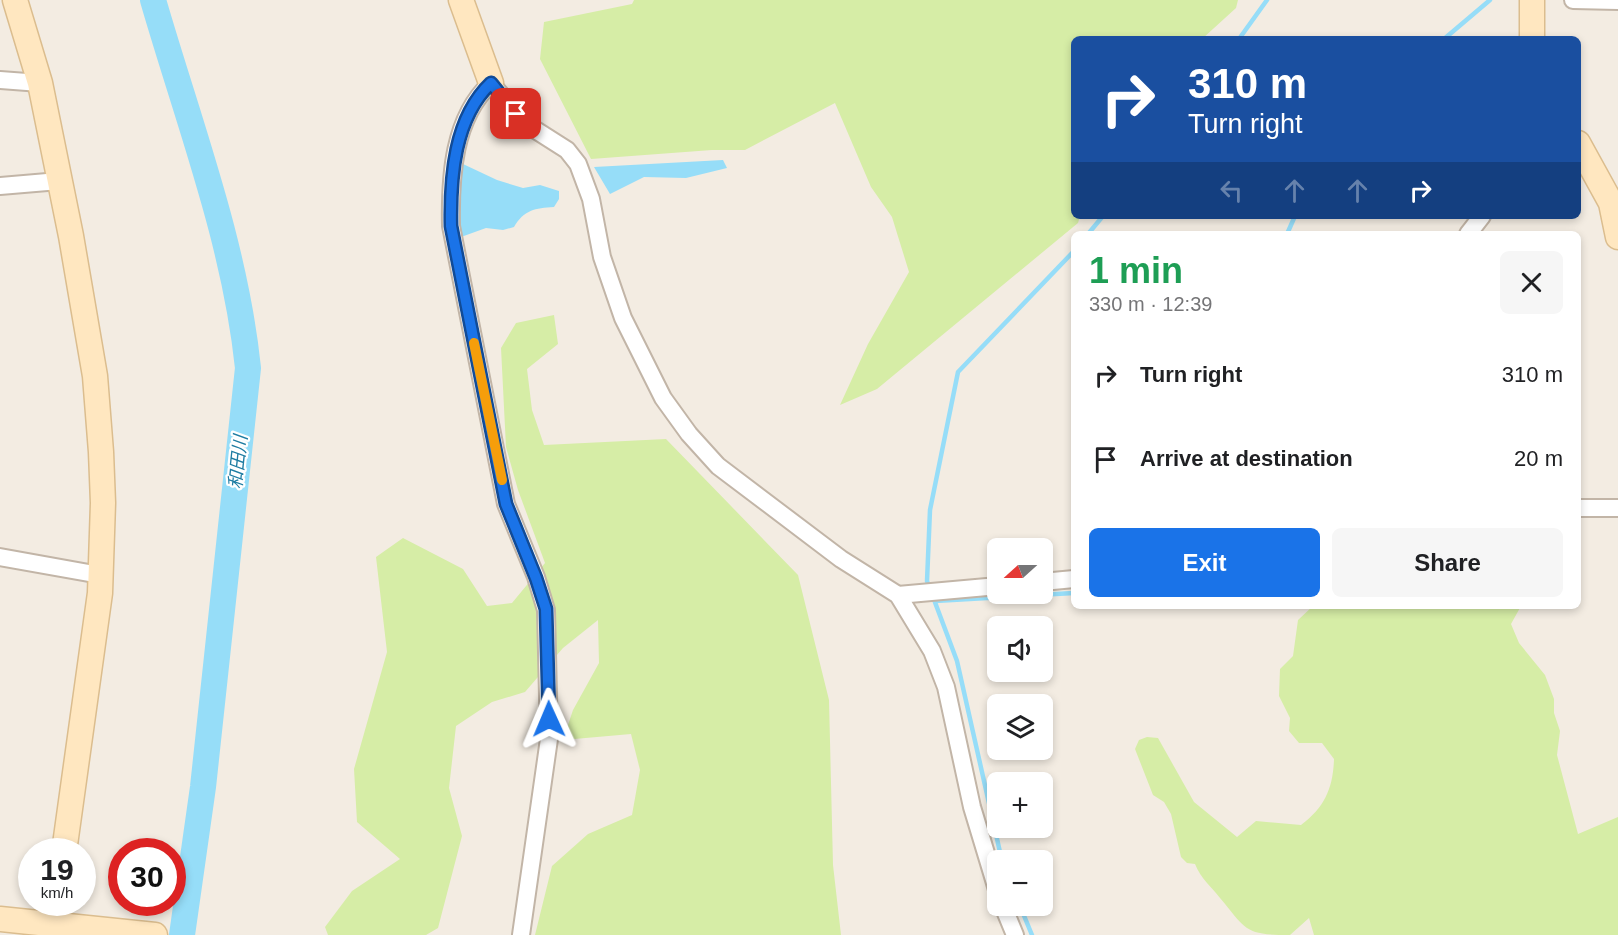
<!DOCTYPE html>
<meta charset="utf-8">
<style>
:root{--surface:#fff;--page:#f6f6f6;--text:#202124;--muted:#757577;--accent:#1a73e8}
body{margin:0;font-family:Helvetica,"Noto Sans JP",sans-serif;background:var(--page);color:var(--text);height:100vh;display:flex;flex-direction:column;font-size:22px;white-space:nowrap}
*{box-sizing:border-box;margin:0}
p{font-size:20px;color:var(--muted)}
.icon{flex:none;width:33px;height:33px;fill:none;stroke:currentColor;stroke-width:2;stroke-linecap:round;stroke-linejoin:round}
.map{position:relative;flex:1;overflow:hidden}
.side{position:absolute;left:1071px;top:231px;width:510px;height:378px;display:flex;flex-direction:column;background:var(--surface);border-radius:9px;box-shadow:0 3px 9px #0003}
.side>*{flex:none}
.banner{position:absolute;left:1071px;top:36px;width:510px;height:183px;border-radius:9px;box-shadow:0 3px 9px #0003;background:#1a4fa0;color:#fff;overflow:hidden}
.needle{width:39px;rotate:249deg}
.controls{position:absolute;left:987px;top:538px;display:grid;gap:12px}
.controls a{display:grid;place-items:center;width:66px;height:66px;border-radius:9px;background:var(--surface);box-shadow:0 3px 9px #0003;font-size:30px}
.speed{position:absolute;left:18px;top:838px;display:flex;gap:12px;font-size:30px;font-weight:700;text-align:center}
.speed>*{display:grid;place-content:center;width:78px;height:78px;border-radius:50%;background:var(--surface);box-shadow:0 3px 9px #0003;line-height:1}
.speed small{font-size:15px;font-weight:400}
.speed .limit{border:9px solid #d22;background:#fff;color:#111}
.pin{position:absolute;display:grid;place-items:center;width:51px;height:51px;color:#fff;margin:-26px;border-radius:12px;box-shadow:0 3px 9px #0006}
.me{position:absolute;width:66px;margin:-33px;rotate:359deg;stroke-linejoin:round;filter:drop-shadow(0 0 4px #0008)}
.turn{display:flex;align-items:center;gap:21px;height:126px;padding:0 18px;font-size:27px}
.turn .icon{width:78px;height:78px;stroke-width:2.5}
.turn b{display:block;font-size:42px;line-height:51px}
.lanes{display:flex;align-items:center;height:57px;padding:0 18px;background:#0003;justify-content:center;gap:30px;direction:ltr}
.lanes .off{opacity:.35}
.round{display:grid;place-items:center;flex:none;width:63px;height:63px;border-radius:9px;background:var(--page)}
.headline{display:flex;align-items:center;justify-content:space-between;height:102px;padding:0 18px}
h1{font-size:36px;font-weight:800;line-height:45px;color:#1e9e55}
.primary-button{display:flex;gap:12px;margin-top:auto;padding:12px 18px}
.primary-button a{flex:1;height:69px;border-radius:9px;background:var(--accent);color:#fff;font-size:24px;font-weight:800;line-height:69px;text-align:center}
.primary-button a+a{background:var(--page);color:var(--text)}
ul{padding:0;list-style:none}
li{display:flex;align-items:center;gap:18px;height:84px;padding:0 18px}
li div{flex:1}
li b{display:block;font-size:22px}
li em{font-style:normal}
.map>svg:first-child{display:block}
.green{fill:#d6eda6}
.water{fill:#96ddf8}
.lines{fill:none;stroke-linecap:round;stroke-linejoin:round}
.stream{stroke:#96ddf8;stroke-width:4.5}
.river{stroke:#96ddf8;stroke-width:26}
.street-casing{stroke:#c2b5a7;stroke-width:20}
.secondary-casing{stroke:#dbbd8e;stroke-width:27}
.street{stroke:#fff;stroke-width:16}
.secondary{stroke:#ffe7c0;stroke-width:24}
.route-casing{stroke:#114b97;stroke-width:15}
.route{stroke:#1a73e8;stroke-width:10}
.slow{stroke:#f59e0b;stroke-width:10}
.labels{text-anchor:middle;stroke-width:4.5;stroke-linejoin:round;paint-order:stroke}
.water-label{font-size:18px;font-style:italic;fill:#1e7ca2;stroke:#fff}
</style>
<div class="map">
<svg width="1618" height="935" viewBox="0 0 1618 935">
<rect width="100%" height="100%" fill="#f3ece2"/>
<g class="green">
<polygon points="634,0 1238,0 1236,8 1202,39 1074,39 1074,216 1080,216 1078,223 877,389 840,405 868,344 909,272 892,217 871,187 835,103 745,150 712,150 591,159 540,59 544,22 632,4"/>
<polygon points="554,315 558,344 527,369 532,410 544,445 666,439 798,575 829,700 833,865 841,935 535,935 552,866 588,834 632,815 640,770 631,734 563,740 573,710 599,663 598,620 563,648 525,692 492,702 456,726 449,788 462,836 438,928 426,935 328,935 325,927 352,891 400,859 357,822 354,769 387,652 376,557 403,538 463,569 487,606 512,603 545,563 518,490 506,447 501,348 516,323"/>
<path d="M1313 606H1521L1511 624 1519 643 1545 675 1554 699V713L1560 731 1557 755 1578 834 1618 817V935H1314L1309 918 1290 935C1244 935 1247 930 1220 898 1211 886 1201 879 1195 864L1187 863 1181 857 1171 814 1164 802 1153 795 1135 749 1139 740 1147 737 1158 738 1194 802 1237 837 1256 821 1301 825C1325 807 1333 788 1334 759L1322 743H1299L1289 731 1290 718 1279 696 1280 669 1293 656 1298 620Z"/>
</g>
<g class="water">
<polygon points="723,160 727,168 686,178 644,177 610,194 594,167"/>
<path d="M463 164 497 180 523 188 540 185 559 191V199L554 207C535 208 524 210 514 227L503 230 486 228 461 237 458 204Z"/>
</g>
<g class="lines">
<g class="stream">
<polyline points="1239,39 1267,0"/>
<polyline points="1444,39 1490,0"/>
<polyline points="1088,234 1103,216"/>
<polyline points="1287,234 1295,216"/>
<polyline points="935,601 1074,593"/>
<polyline points="1002,861 957,661 927,581 930,510 958,372 1074,251"/>
<polyline points="1020,906 1032,935"/>
</g>
<path class="river" d="M153 0C188 121 235 242 248 368L203 787 182 935"/>
<g class="street-casing">
<g id="street">
<polyline points="1573,0 1618,1"/>
<polyline points="0,80 40,83"/>
<polyline points="0,186 59,181"/>
<polyline points="1468,234 1482,216"/>
<polyline points="1578,508 1618,508"/>
<polyline points="0,557 100,575"/>
<polyline points="1042,582 1074,579"/>
<polyline points="898,595 998,586"/>
<polyline points="1003,906 1015,935"/>
<path d="M521 935 549 739 546 610 536 577 506 504 451 226C450 177 453 118 491 83L516 113 534 129 567 150 578 164 591 199 602 257 623 318 663 398 689 434 718 466 841 559 898 595 932 651 946 687 972 807 998 893"/>
</g>
</g>
<g class="secondary-casing">
<g id="secondary">
<polyline points="15,0 40,83 71,236 95,376 101,452 103,503 100,593 64,852"/>
<polyline points="461,0 491,83"/>
<polyline points="1532,0 1532,39"/>
<polyline points="1578,143 1611,203 1618,237"/>
<polyline points="0,919 155,935"/>
</g>
</g>
<use href="#street" class="street"/>
<use href="#secondary" class="secondary"/>
</g>
<g class="lines">
<g class="route-casing">
<path id="route" d="M516 114 491 83C454 118 450 177 451 226L506 504 536 578 546 609 549 719"/>
</g>
<use href="#route" class="route"/>
<polyline class="slow" points="474,343 502,480"/>
</g>
<g class="labels">
<g class="water-label">
<text transform="translate(238 462) rotate(-84)" y="6">和田川</text>
</g>
</g>
</svg>
<div class="controls">
<a><svg class="needle" viewBox="-14 -14 28 28"><path d="M0-13l5 13h-10z" fill="#e53935"/><path d="M0 13l5-13h-10z" fill="#757577"/></svg></a>
<a><svg class="icon" aria-label="sound" viewBox="0 0 24 24"><path d="M4 9h4l5-4v14l-5-4H4zM17 9q2 3 0 6"/></svg></a>
<a><svg class="icon" aria-label="layers" viewBox="0 0 24 24"><path d="M12 4l9 5-9 5-9-5zM3 14l9 5 9-5"/></svg></a>
<a>+</a>
<a>−</a>
</div>
<div class="speed"><div>19<small>km/h</small></div><div class="limit">30</div></div>
<div class="pin" style="left:516px;top:114px;background:#d93025"><svg class="icon" aria-label="arrive" viewBox="0 0 24 24"><path d="M6 21V4h12l-3 4 3 4H6"/></svg></div>
<svg class="me" style="left:549px;top:719px" viewBox="-20 -20 40 40"><path d="M0-17L14 15 0 8-14 15z" fill="#1a73e8" stroke="#fff" stroke-width="4"/></svg>
<div class="banner">
<div class="turn"><svg class="icon" aria-label="right" viewBox="0 0 24 24"><path d="M7 20v-9h11M14 6l5 5-5 5"/></svg><div><b>310 m</b>Turn right</div></div>
<div class="lanes"><svg class="icon off" aria-label="left" viewBox="0 0 24 24"><path d="M17 20v-9H6M10 6l-5 5 5 5"/></svg><svg class="icon off" aria-label="ahead" viewBox="0 0 24 24"><path d="M12 20V5M6 11l6-6 6 6"/></svg><svg class="icon off" aria-label="ahead" viewBox="0 0 24 24"><path d="M12 20V5M6 11l6-6 6 6"/></svg><svg class="icon" aria-label="right" viewBox="0 0 24 24"><path d="M7 20v-9h11M14 6l5 5-5 5"/></svg></div>
</div>
<section class="side">
<div class="headline"><div><h1>1 min</h1><p>330 m · 12:39</p></div><a class="round"><svg class="icon" aria-label="close" viewBox="0 0 24 24"><path d="M6 6l12 12M18 6L6 18"/></svg></a></div>
<ul>
<li><svg class="icon" aria-label="right" viewBox="0 0 24 24"><path d="M7 20v-9h11M14 6l5 5-5 5"/></svg><div><b>Turn right</b></div><em>310 m</em></li>
<li><svg class="icon" aria-label="arrive" viewBox="0 0 24 24"><path d="M6 21V4h12l-3 4 3 4H6"/></svg><div><b>Arrive at destination</b></div><em>20 m</em></li>
</ul>
<div class="primary-button"><a>Exit</a><a>Share</a></div>
</section>
</div>
